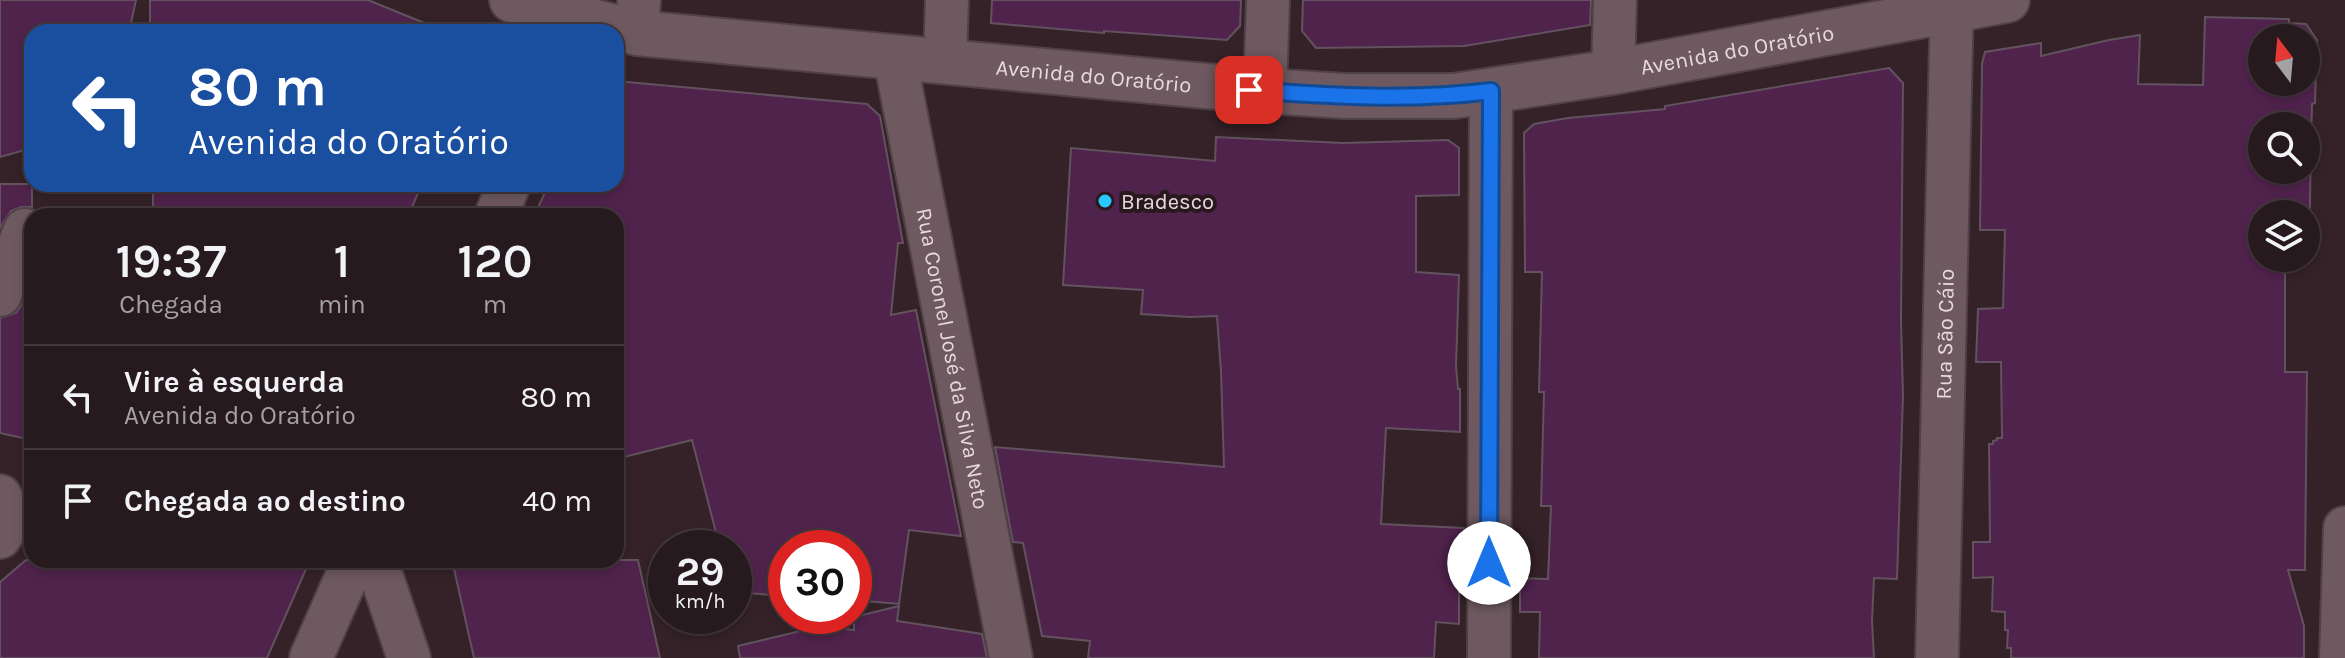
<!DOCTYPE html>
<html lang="pt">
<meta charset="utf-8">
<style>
:root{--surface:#271a1e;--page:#2f2327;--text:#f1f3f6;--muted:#a4a1a4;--line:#43383c}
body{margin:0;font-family:Karla,sans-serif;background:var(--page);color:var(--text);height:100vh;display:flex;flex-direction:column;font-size:30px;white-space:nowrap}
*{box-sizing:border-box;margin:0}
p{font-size:26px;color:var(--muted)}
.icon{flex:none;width:44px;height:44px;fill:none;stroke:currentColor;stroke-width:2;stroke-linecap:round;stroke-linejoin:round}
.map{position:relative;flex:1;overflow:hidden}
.sheet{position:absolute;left:24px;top:208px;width:600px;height:360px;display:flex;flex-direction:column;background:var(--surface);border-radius:24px;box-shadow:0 4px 12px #0003,0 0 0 2px var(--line)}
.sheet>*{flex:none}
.guide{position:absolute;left:24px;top:24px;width:600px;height:168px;border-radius:24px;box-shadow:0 4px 12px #0003,0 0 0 2px var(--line);background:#1a4fa0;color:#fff;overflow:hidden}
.needle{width:52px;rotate:344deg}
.controls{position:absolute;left:2248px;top:24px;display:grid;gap:16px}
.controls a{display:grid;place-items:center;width:72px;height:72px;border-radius:50%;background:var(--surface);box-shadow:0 4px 12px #0003,0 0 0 2px var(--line);font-size:40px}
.speed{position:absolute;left:648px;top:530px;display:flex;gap:16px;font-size:40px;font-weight:700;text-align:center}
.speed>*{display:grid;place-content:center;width:104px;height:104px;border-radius:50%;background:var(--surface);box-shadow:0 4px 12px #0003,0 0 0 2px var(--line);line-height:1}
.speed small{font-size:20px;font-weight:400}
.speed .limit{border:12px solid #d22;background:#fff;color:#111}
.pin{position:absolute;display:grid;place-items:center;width:68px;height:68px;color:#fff;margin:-34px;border-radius:16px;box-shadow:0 4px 12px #0006}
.me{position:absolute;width:88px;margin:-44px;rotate:0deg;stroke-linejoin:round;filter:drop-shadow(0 0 6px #0008)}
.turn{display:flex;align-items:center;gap:28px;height:168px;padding:0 32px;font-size:36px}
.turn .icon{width:104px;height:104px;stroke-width:2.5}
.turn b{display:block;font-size:56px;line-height:68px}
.eta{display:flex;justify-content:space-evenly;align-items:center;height:136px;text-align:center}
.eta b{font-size:48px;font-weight:600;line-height:56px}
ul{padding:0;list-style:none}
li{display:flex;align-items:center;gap:24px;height:104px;padding:0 32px;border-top:2px solid var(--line)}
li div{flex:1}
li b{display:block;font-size:30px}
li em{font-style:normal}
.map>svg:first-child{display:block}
.building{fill:#50234c;stroke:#62525f;stroke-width:2;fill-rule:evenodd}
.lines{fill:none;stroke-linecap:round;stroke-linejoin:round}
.street-casing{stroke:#504146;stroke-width:46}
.secondary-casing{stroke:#504146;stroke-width:48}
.street{stroke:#6d595f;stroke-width:42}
.secondary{stroke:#6d595f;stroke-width:44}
.route-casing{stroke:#114b97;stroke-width:20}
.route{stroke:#1a73e8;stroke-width:14}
.poi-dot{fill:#28c8ff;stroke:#29181e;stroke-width:3}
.labels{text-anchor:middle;stroke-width:8;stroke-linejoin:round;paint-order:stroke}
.street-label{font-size:22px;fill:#e6d9dd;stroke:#29181e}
.poi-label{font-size:22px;fill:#e6d9dd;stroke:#29181e;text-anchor:start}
</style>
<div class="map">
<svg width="2345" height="658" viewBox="0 0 2345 658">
<rect width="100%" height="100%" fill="#342228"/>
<g class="building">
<polygon points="0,0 136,0 129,32 32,32 32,148 0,157"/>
<polygon points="150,0 368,0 444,31 150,32"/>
<polygon points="992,0 1241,0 1240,26 1227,40 1104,31 1104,33 991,23"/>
<polygon points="1303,0 1591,0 1590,25 1464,46 1316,48 1302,31"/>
<path d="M2205 17 2289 19V23L2306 24 2317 40 2315 103 2312 104 2311 140 2309 260 2285 259V372H2307L2305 570H2288L2304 626V658H2011V648H2007L2008 630H2005V612L1992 611 1993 577 1973 578V542H1990L1989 444H1993V441L1997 440V438H2002L2001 362H1976L1978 309 2003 308 2005 230H1980L1982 64 1985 52 2041 43V56L2109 40 2140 35 2138 84 2203 85ZM2262 38H2306V82H2262ZM2262 126H2306V170H2262ZM2262 214H2306V258H2262Z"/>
<polygon points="1889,68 1903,83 1901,321 1903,395 1897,579 1874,578 1872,621 1874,658 1539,658 1540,612 1520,612 1520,578 1548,579 1551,506 1541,506 1544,392 1539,392 1542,272 1525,272 1524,133 1534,124 1568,118 1665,109 1665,106"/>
<polygon points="616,81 867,104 880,116 903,243 898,243 891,315 916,310 961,536 909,530 899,604 854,600 854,548 786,548 786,596 734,592 734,548 720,548 692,440 616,459 616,216 534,216 549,184 616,184"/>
<polygon points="1216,137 1343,143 1448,140 1459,148 1459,195 1416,196 1416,272 1459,275 1456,366 1458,389 1460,389 1460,432 1386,428 1381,524 1464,528 1463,558 1459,558 1459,624 1436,622 1434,658 1088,658 1090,641 1042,636 1023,543 1013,542 995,447 1224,467 1221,372 1217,316 1190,317 1141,314 1143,290 1063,285 1071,148 1215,161"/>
<polygon points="0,184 32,184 32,207 21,207 11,211 0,228"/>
<polygon points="153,184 422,184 408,216 153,216"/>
<polygon points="32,279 32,440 0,433 0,318 16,313 22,304"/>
<polygon points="26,560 310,560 267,658 0,658 0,582"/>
<polygon points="452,560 638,560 660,658 474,658"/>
<polygon points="899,606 897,621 982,634 987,658 740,658 738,646 821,626 854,630 854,617"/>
</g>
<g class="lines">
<g class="street-casing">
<g id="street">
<polyline points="637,33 639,0"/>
<path id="s1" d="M895 58 1011 658"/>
<polyline points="945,62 947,0"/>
<polyline points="1613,72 1615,0"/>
<polyline points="1265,91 1268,0"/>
<polyline points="496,216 509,184"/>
<polyline points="0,295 25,230"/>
<path d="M0 496C9 510 11 523 0 537"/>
<polyline points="376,560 409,658"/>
<polyline points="311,658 354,560"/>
<polyline points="1489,658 1491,91"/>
<path id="s2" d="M1937 658 1952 0"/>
<polyline points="2341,658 2345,528"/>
</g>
</g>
<g class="secondary-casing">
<g id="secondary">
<path id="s3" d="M512 0 637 33 1249 90 1344 96H1454L1613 72 2007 0"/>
</g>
</g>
<use href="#street" class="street"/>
<use href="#secondary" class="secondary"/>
</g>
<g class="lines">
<g class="route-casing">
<path id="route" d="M1249 90C1329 96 1411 101 1491 91L1489 563"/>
</g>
<use href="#route" class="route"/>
</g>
<circle class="poi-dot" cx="1105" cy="201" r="8"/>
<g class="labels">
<g class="street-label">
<text dy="8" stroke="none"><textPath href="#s3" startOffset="1236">Avenida do Oratório</textPath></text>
<text dy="8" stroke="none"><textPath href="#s3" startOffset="588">Avenida do Oratório</textPath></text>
<text dy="8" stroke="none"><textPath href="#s2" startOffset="324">Rua São Cáio</textPath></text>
<text dy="8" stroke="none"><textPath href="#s1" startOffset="306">Rua Coronel José da Silva Neto</textPath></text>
</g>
<g class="poi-label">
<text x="1121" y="209">Bradesco</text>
</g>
</g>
</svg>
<div class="controls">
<a><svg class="needle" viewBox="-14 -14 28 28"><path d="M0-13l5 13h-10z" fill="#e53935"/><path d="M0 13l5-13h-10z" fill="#a4a1a4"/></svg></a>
<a><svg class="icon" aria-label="search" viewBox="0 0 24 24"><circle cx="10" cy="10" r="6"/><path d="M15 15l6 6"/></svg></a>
<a><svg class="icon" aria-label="layers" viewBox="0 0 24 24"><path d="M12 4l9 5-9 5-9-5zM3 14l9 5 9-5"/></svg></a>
</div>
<div class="speed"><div>29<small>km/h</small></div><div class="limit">30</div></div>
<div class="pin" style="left:1249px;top:90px;background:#d93025"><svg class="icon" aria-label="arrive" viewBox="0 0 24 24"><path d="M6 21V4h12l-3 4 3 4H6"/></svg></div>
<svg class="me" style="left:1489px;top:563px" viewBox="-20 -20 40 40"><circle r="19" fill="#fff"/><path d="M0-13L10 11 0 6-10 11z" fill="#1a73e8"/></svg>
<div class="guide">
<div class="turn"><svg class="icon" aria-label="left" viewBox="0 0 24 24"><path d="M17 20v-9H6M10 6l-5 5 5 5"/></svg><div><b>80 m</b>Avenida do Oratório</div></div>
</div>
<section class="sheet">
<div class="eta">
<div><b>19:37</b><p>Chegada</p></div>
<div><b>1</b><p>min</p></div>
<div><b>120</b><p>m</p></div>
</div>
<ul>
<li><svg class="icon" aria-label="left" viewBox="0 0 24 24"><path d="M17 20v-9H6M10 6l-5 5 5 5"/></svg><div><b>Vire à esquerda</b><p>Avenida do Oratório</p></div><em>80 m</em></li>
<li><svg class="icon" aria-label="arrive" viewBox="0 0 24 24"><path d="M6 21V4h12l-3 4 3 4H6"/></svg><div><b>Chegada ao destino</b></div><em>40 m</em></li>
</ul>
</section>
</div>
